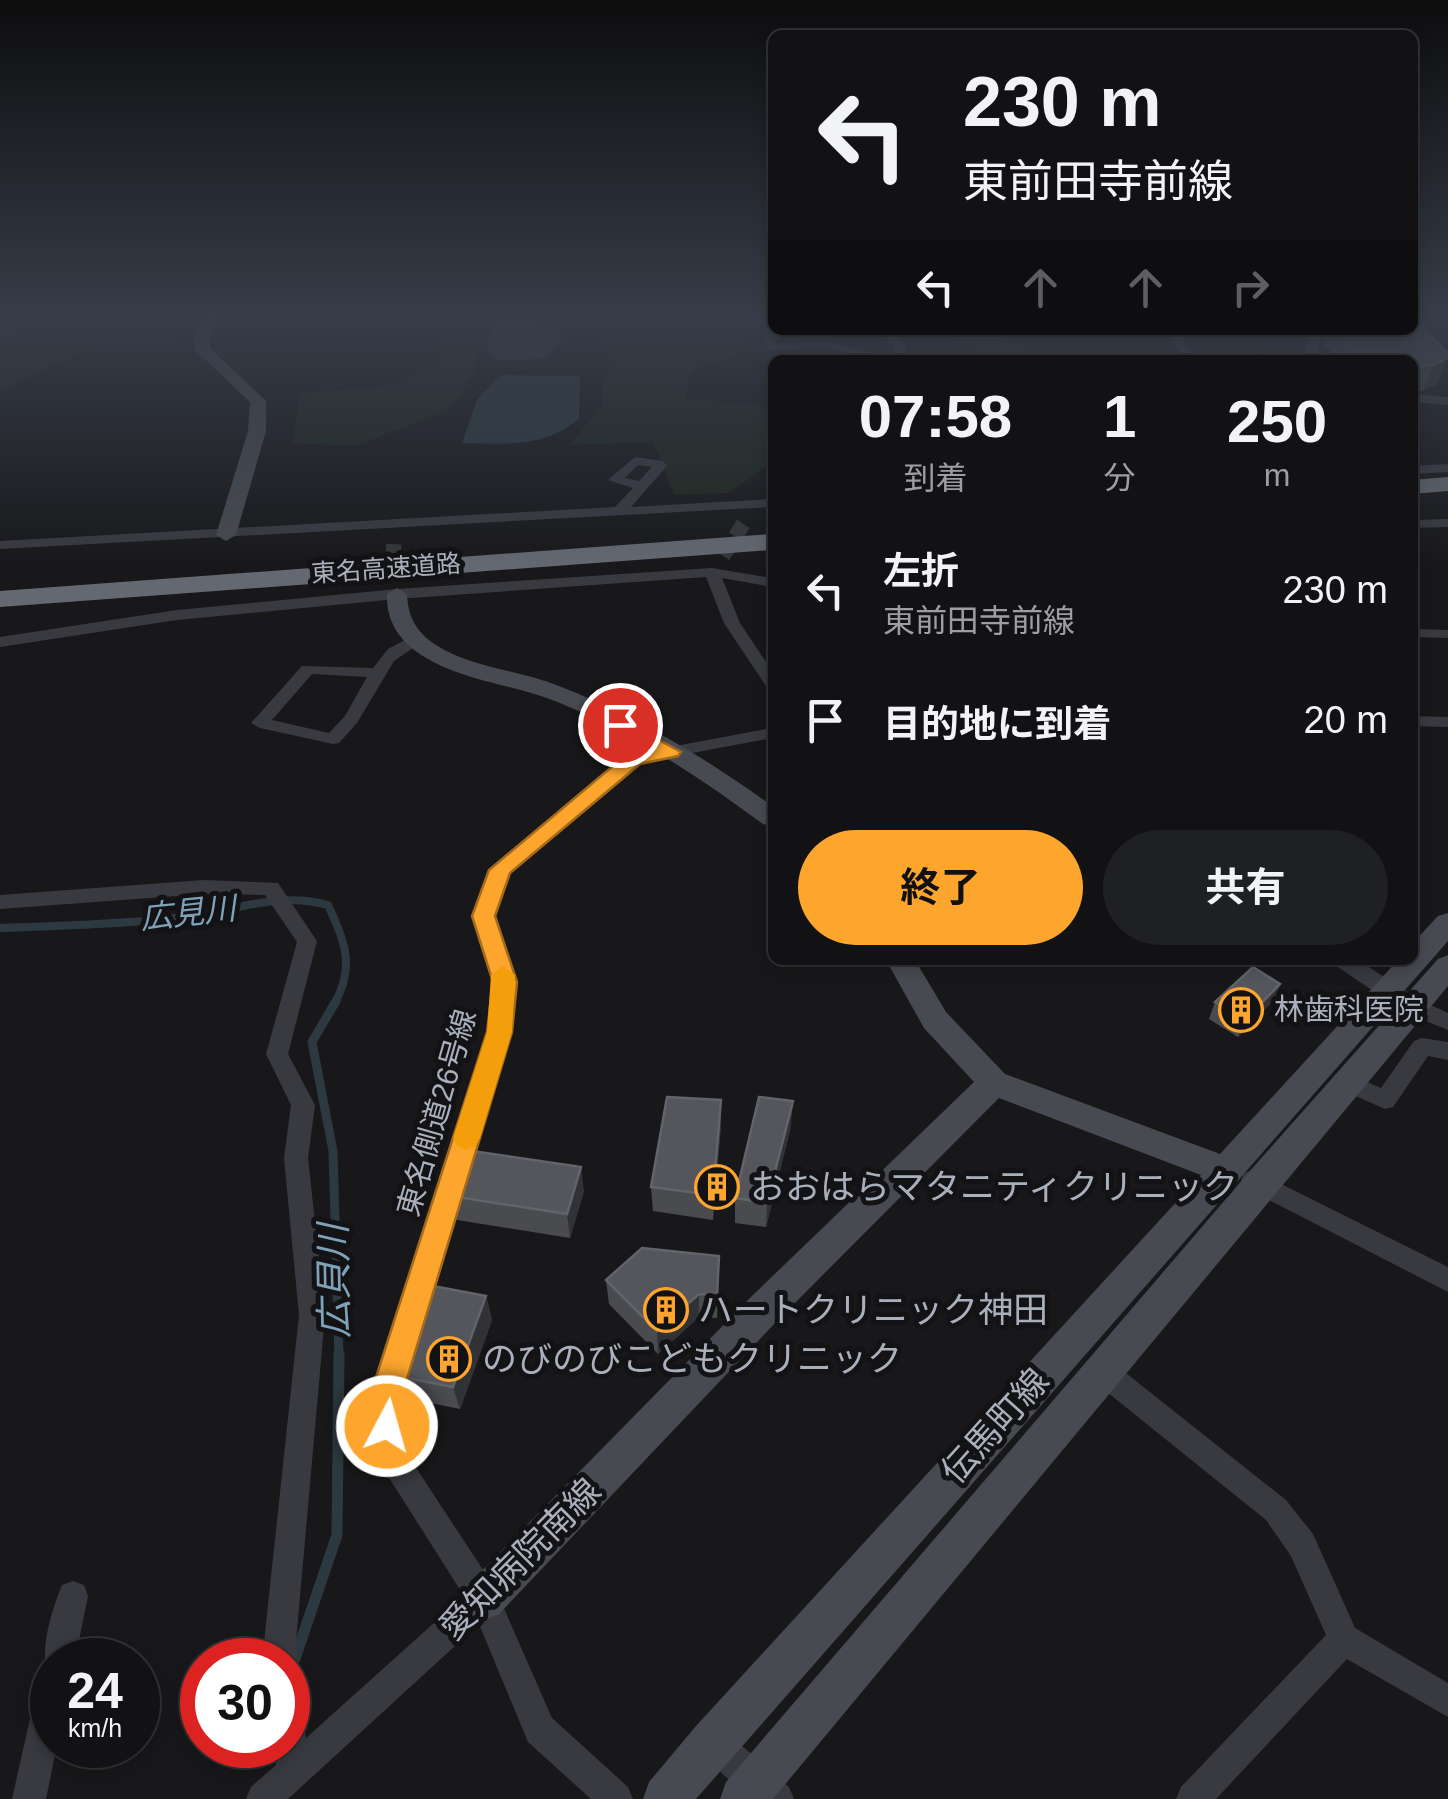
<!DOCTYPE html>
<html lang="ja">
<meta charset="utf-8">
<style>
:root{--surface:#121214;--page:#1f2022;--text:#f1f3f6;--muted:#9c9ea0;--line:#313234;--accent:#fda52d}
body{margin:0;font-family:Arial,"Noto Sans JP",sans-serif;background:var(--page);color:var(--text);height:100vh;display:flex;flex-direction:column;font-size:38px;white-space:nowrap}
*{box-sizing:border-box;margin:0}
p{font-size:32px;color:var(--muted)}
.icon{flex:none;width:55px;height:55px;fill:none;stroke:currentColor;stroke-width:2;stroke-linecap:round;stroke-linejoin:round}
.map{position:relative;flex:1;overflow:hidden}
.drawer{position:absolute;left:768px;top:355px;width:650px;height:610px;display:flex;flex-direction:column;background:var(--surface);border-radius:15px;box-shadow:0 5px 15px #0003,0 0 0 2px var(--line)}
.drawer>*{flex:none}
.hud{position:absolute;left:768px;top:30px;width:650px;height:305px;border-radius:15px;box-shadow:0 5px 15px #0003,0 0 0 2px var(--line);background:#121214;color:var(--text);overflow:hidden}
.speed{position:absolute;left:30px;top:1638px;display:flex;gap:20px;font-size:50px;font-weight:700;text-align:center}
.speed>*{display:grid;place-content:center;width:130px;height:130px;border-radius:50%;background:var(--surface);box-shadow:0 5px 15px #0003,0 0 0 2px var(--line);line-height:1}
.speed small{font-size:25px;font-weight:400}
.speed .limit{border:15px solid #d22;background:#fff;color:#111}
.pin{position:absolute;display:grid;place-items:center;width:85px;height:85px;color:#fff;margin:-42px;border:5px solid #fff;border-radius:50%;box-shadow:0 2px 10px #0007}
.me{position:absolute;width:110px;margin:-55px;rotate:6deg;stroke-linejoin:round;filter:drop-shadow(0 0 8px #0008)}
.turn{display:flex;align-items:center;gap:35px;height:210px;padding:0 30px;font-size:45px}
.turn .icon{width:130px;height:130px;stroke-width:2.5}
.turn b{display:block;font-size:70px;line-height:85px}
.lanes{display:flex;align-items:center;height:95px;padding:0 30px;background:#0003;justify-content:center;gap:50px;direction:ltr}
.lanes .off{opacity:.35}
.eta{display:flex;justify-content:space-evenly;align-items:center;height:170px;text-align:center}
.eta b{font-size:60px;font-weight:700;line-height:70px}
.primary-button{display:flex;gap:20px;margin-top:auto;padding:20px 30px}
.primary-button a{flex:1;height:115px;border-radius:60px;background:var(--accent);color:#111;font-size:40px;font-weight:700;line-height:115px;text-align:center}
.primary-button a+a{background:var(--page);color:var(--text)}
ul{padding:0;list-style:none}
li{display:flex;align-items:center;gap:30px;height:130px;padding:0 30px}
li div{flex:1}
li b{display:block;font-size:38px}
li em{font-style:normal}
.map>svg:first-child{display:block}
.green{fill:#1e261e}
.water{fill:#2d3940}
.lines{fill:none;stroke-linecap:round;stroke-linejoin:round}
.stream-far2{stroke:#2d3940;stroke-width:8}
.stream-far1{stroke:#2d3940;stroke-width:9}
.stream{stroke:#2d3940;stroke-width:11}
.street-tunnel{stroke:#35363a;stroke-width:15;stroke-dasharray:15 8;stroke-linecap:butt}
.path{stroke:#3f4247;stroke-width:2.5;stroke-dasharray:2.5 5;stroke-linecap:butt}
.lane{stroke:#393a40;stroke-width:8}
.street{fill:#393a40;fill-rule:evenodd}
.secondary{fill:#474a50;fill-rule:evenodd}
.highway{fill:#646971;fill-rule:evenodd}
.wall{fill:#494b4f}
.shaded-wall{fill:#313235}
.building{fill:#54565b;stroke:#61646a;stroke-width:2.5}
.route{fill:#fda52d;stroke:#a46b1d;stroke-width:2.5}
.slow{fill:#f59e0b}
.labels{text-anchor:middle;stroke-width:10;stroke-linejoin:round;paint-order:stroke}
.far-street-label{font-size:25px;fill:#aab0bb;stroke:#131315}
.poi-label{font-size:30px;fill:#aab0bb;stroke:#131315;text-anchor:start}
.street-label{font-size:30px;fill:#aab0bb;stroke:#131315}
.water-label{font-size:32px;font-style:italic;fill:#7fa2b8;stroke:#131315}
.near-poi-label{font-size:35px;fill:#aab0bb;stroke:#131315;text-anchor:start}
.near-street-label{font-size:35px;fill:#aab0bb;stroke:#131315}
.near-water-label{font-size:38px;font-style:italic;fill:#7fa2b8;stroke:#131315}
</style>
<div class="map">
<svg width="1448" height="1799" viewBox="0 0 1448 1799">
<rect width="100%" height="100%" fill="#18181a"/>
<g class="green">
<polygon points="0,317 187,317 166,341 106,340 0,392"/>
<polygon points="417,317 499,317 477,325 476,370 452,408 356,446 293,443 300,393 388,386 440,361 450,324"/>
<polygon points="567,317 772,317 772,322 734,326 747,351 692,371 685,398 772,408 772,462 729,493 674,495 653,442 570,445 603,404 603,384 619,340 593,334"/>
<polygon points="945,330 988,330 1004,340 1074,360 967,360 974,352"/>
</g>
<g class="water">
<polygon points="530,318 563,338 545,359 496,360 486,348 493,324"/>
<path d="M500 375 580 376 579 418C548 448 503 444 462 443L477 400Z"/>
</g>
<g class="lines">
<path class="stream-far2" d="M0 928C61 926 123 924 184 917 233 911 280 891 328 905 345 941 355 966 335 1003"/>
<polyline class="stream-far1" points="336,1001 312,1042 333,1151 339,1357"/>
<polyline class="stream" points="288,1679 337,1535 339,1354"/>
<g class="street-tunnel">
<polyline points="723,556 747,518"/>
<polyline points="392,582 394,539"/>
</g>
<polyline class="path" points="0,335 50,317"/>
<polyline class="lane" points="1412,633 1448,634"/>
<g class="street">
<polygon points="787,330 833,330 827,333 774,338 776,344 827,342 893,357 894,346 879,330 891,330 906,345 905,360 877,360 827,348 768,350 763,333"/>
<polygon points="1166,330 1178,330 1196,360 1184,360"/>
<polygon points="1309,330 1321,330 1317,360 1305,360"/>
<polygon points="1262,351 1268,354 1266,360 1254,360"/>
<polygon points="1412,394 1448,397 1448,405 1412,402"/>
<path d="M635 457 663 461 667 466 631 507 772 499V507L0 549V541L615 507 633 488 608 480ZM638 465 652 467 639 481 625 478Z"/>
<polygon points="1448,464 1448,472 1412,474 1412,466"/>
<polygon points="1448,519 1448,527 1412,528 1412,520"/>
<polygon points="712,568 772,578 772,587 722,578 740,623 772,671 772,687 766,686 724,623 706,577 397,599 177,620 0,647 0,637 177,610 397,589"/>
<path d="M416 634 424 639 422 642 394 661 357 723 339 743 333 744 260 728 251 723 302 666 373 668 388 649ZM312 674 367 677 345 716 329 733 272 720Z"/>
<polygon points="1412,716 1448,717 1448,727 1412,726"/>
<polygon points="772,728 772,738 639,763 509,873 494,917 516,982 510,1033 399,1399 403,1448 495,1588 552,1718 628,1787 633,1799 591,1799 528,1742 479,1624 288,1799 246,1799 251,1787 276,1765 274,1745 288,1745 288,1704 300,1708 306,1738 464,1596 379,1462 375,1452 371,1399 488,1033 494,982 474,917 493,865 627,755"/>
<polygon points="204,880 278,883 317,941 288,1054 315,1105 308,1158 325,1315 296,1642 298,1660 293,1671 288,1674 288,1660 266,1660 264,1642 299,1315 284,1158 291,1105 266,1054 297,942 265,895 204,894 0,909 0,895"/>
<polygon points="1332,960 1358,960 1420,1000 1448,1013 1448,1030 1404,1012 1335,965"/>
<polygon points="1422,1038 1448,1042 1448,1060 1428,1056 1393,1107 1385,1109 1340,1089 1337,1083 1340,1077 1348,1074 1381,1088 1414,1041"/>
<polygon points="1253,1170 1448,1267 1448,1292 1244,1187 1241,1180 1244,1173"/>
<polygon points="1102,1358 1112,1362 1286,1500 1313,1534 1355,1628 1448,1683 1448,1717 1347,1659 1216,1799 1176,1799 1181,1787 1326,1635 1291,1556 1266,1520 1092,1380 1088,1371 1092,1362"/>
<path d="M73 1581 84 1585 88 1596 75 1660H52V1673L48 1671C39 1649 53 1607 62 1585Z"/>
<polygon points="52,1676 52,1745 57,1745 46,1799 12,1799 36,1692 41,1681"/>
<polygon points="712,1725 724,1730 789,1787 794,1799 751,1799 700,1754 695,1742 700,1730"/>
</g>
<g class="secondary">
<polygon points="204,317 220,317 210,333 210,348 266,401 266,431 236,535 226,541 216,535 248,431 250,402 194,349 194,333"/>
<path d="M397 588 407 594C408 617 416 632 436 645 472 668 519 670 559 686 636 716 706 758 772 806V826L763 824C699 777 633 733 560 703 515 684 457 681 417 652 397 638 386 618 387 594Z"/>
<polygon points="1448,913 1448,941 696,1799 643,1799 649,1782 696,1726 1201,1175 999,1098 778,1320 499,1614 484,1620 469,1614 463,1599 469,1584 752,1296 974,1082 924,1028 886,960 915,960 946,1012 1005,1074 1220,1154 1398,960 1412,960 1412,944 1438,916"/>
<polygon points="1448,955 1448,986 773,1799 720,1799 726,1782 1249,1172 1438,959"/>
</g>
<g class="highway">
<polygon points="1448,477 1448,491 1412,494 1412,480"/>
<polygon points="772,534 772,550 0,607 0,591"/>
</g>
</g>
<g class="wall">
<polygon points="1326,330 1412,330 1447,358 1437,384 1423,391 1412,392 1412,360 1337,360 1337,358 1323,344"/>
<polygon points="1280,984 1273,1001 1238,1037 1209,1019 1215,1002"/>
<polygon points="721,1100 721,1125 713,1220 653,1211 651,1187"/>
<polygon points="791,1126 766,1227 735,1223 735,1198"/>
<polygon points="584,1191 570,1238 457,1220 451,1196"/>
<polygon points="719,1256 717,1318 699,1317 658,1354 609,1304 606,1280"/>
<polygon points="486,1296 492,1320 460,1409 405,1398 397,1376"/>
</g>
<g class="shaded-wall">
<polygon points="1447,358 1437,384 1423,391 1433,365"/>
<polygon points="1280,984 1273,1001 1238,1037 1245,1020"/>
<polygon points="721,1100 721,1125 713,1220 713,1195"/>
<polygon points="793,1101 791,1126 766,1227 767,1203"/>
<polygon points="581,1167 584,1191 570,1238 567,1214"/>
<polygon points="719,1256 719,1280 717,1318 717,1295"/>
<polygon points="699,1294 699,1317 658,1354 657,1331"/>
<polygon points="486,1296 492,1320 460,1409 453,1387"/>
</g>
<g class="building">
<polygon points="1412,317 1419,317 1426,331 1447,352 1447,358 1433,365 1412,366 1412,360 1374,360 1367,358 1347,345 1345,332 1343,330 1412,330"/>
<polygon points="1253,967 1280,984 1245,1020 1215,1002"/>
<polygon points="667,1097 721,1100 713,1195 651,1187"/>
<polygon points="759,1097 793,1101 767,1203 735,1198"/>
<polygon points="465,1150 581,1167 567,1214 451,1196"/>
<polygon points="642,1248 719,1256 717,1295 699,1294 657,1331 606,1280"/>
<polygon points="433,1286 486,1296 453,1387 397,1376"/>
</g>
<linearGradient id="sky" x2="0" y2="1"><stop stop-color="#0d0d0e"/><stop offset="0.56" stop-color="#373d49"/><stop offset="1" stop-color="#373d49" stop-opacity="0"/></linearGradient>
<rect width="1448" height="568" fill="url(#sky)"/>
<polygon class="route" points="620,719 681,752 678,756 640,764 510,873 495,916 517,982 512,1032 401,1399 403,1426 399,1437 387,1441 376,1437 369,1399 487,1032 493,982 472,916 489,870 626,755 651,749 614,729 611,725"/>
<polygon class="slow" points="503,966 515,975 512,1032 480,1138 476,1146 466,1150 457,1146 453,1138 487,1032 491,975"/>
<defs>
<g id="building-ring" transform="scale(2.25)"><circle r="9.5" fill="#131315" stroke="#fda52d" stroke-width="1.5"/><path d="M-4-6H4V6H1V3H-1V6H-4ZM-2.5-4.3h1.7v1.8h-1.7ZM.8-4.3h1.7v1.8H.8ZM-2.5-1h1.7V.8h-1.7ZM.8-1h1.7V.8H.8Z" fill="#fda52d"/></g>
</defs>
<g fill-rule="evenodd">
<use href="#building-ring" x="1241" y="1010"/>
<use href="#building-ring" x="717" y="1187"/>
<use href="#building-ring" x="666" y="1310"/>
<use href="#building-ring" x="449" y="1359"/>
</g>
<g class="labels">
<g class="far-street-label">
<text transform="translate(386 568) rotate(-4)" y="9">東名高速道路</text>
</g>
<g class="poi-label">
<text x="1274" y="1020">林歯科医院</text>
</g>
<g class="street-label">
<text transform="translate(437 1113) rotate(-74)" y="10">東名側道26号線</text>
</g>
<g class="water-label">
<text transform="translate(188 913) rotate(-6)" y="11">広見川</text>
</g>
<g class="near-poi-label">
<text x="750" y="1199">おおはらマタニティクリニック</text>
<text x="698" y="1322">ハートクリニック神田</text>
<text x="482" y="1371">のびのびこどもクリニック</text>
</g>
<g class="near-street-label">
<text transform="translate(995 1426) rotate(-48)" y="12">伝馬町線</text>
<text transform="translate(520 1559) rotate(-45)" y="12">愛知病院南線</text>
</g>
<g class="near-water-label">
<text transform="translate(334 1281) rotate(-91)" y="13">広貝川</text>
</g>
</g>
</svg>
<div class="speed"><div>24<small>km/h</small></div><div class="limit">30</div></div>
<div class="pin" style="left:620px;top:725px;background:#d93025"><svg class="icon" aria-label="arrive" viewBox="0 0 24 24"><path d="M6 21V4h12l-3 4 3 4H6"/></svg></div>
<svg class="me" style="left:387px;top:1426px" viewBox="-20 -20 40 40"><circle r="17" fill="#fda52d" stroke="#fff" stroke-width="3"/><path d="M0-11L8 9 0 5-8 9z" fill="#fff"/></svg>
<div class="hud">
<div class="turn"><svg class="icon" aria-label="left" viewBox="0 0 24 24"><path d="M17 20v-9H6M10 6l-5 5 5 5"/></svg><div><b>230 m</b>東前田寺前線</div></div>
<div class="lanes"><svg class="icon" aria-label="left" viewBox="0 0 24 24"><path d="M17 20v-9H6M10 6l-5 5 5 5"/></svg><svg class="icon off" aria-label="ahead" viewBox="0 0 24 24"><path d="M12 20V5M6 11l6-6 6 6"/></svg><svg class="icon off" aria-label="ahead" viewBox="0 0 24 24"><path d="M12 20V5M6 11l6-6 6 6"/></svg><svg class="icon off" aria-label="right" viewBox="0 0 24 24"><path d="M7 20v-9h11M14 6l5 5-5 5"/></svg></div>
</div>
<section class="drawer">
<div class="eta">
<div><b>07:58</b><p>到着</p></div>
<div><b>1</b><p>分</p></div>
<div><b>250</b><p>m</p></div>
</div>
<ul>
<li><svg class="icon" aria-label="left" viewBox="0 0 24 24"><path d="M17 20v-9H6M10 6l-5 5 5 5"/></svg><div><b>左折</b><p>東前田寺前線</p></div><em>230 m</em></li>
<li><svg class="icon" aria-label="arrive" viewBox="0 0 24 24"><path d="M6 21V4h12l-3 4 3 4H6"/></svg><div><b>目的地に到着</b></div><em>20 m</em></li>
</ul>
<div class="primary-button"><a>終了</a><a>共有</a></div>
</section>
</div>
